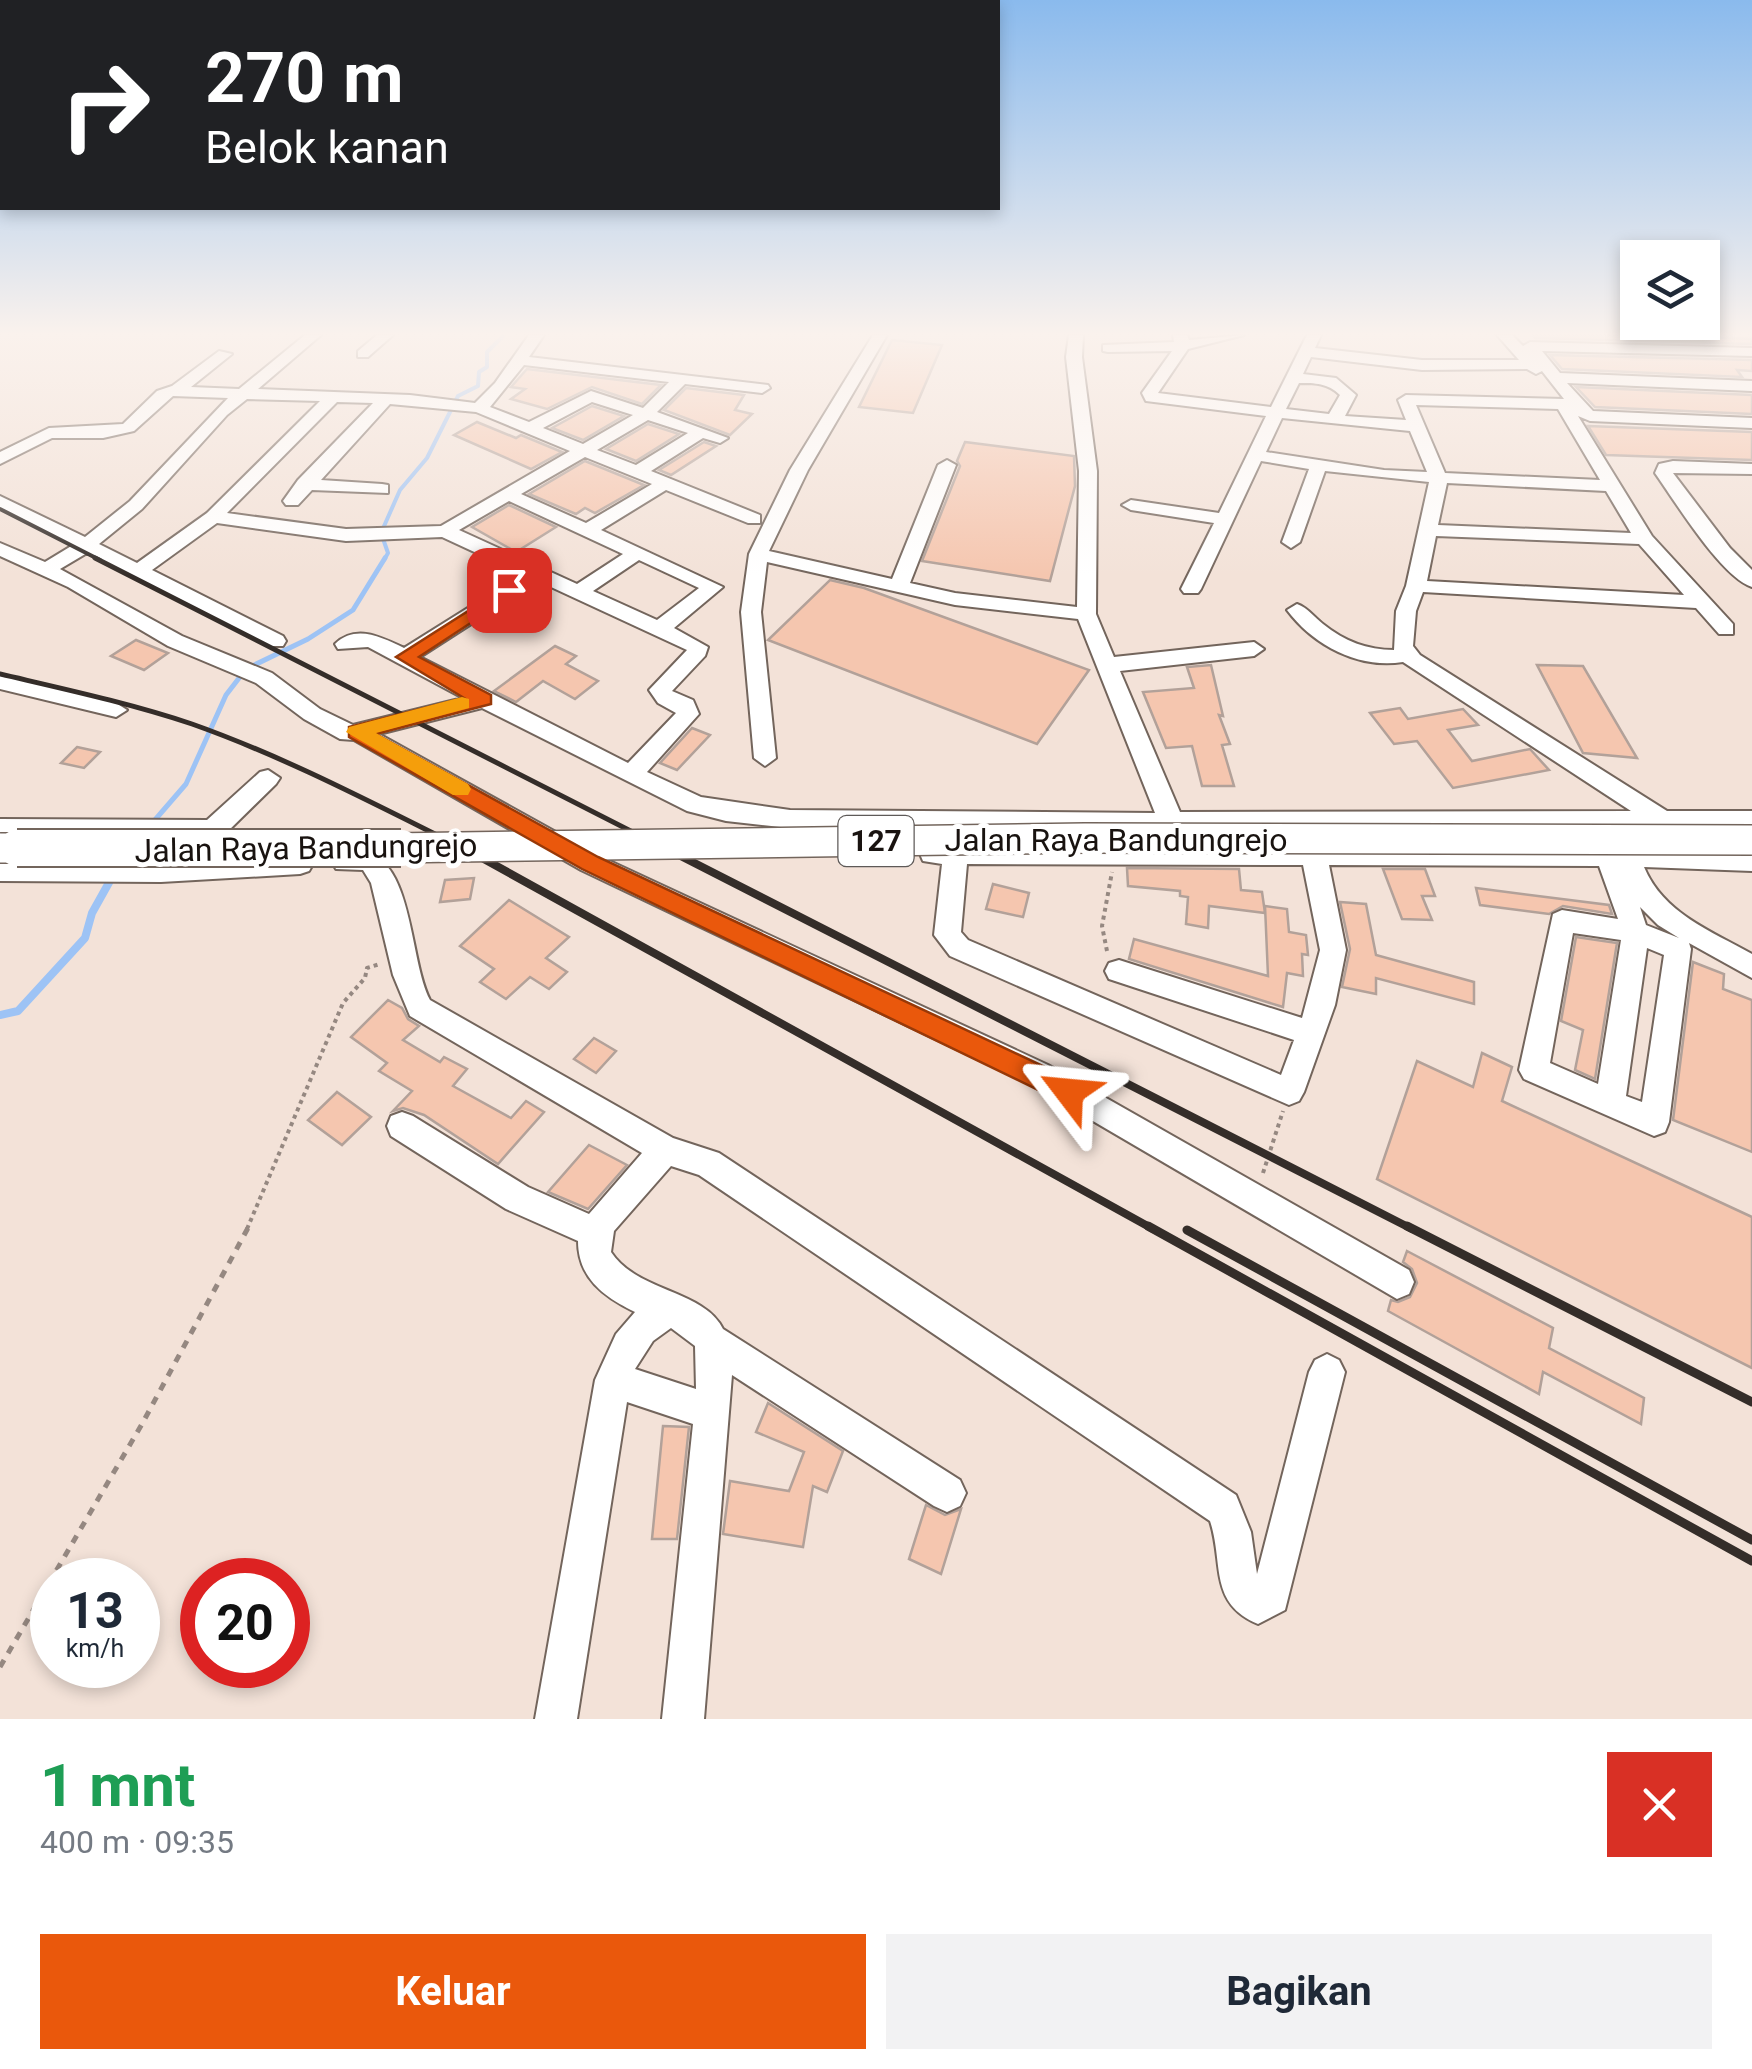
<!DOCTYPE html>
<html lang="id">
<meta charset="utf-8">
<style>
:root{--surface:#fff;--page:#f2f2f3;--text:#1f2937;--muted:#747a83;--accent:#ea580c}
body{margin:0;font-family:Roboto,sans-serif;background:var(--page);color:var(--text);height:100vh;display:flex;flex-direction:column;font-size:38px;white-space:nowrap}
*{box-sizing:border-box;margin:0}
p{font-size:32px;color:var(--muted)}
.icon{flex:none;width:55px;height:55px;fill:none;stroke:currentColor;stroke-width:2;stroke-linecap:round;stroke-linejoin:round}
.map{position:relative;height:1719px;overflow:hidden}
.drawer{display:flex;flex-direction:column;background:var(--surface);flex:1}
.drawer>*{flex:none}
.banner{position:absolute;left:0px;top:0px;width:1000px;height:210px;box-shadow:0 5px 15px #0003;background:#202124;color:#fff;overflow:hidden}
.buttons{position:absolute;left:1620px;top:240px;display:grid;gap:20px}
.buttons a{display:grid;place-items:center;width:100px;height:100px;border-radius:0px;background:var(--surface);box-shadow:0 5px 15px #0003;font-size:50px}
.speed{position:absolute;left:30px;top:1558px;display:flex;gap:20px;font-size:50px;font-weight:700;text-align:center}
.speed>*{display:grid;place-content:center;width:130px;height:130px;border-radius:50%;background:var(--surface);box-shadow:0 5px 15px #0003;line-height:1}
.speed small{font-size:25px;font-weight:400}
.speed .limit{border:15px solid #d22;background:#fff;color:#111}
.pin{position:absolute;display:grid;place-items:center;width:85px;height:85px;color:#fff;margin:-42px;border-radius:20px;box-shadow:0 5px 15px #0006}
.me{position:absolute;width:110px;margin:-55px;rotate:299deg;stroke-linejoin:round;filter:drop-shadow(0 0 8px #0008)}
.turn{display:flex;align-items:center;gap:35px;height:210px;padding:0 40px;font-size:45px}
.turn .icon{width:130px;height:130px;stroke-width:2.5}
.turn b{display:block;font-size:70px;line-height:85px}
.round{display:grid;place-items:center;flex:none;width:105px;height:105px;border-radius:0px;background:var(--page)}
.summary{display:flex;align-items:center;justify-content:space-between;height:170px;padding:0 40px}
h1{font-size:60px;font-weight:700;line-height:75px;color:#1e9e55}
.primary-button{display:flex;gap:20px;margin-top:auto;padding:20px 40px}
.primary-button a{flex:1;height:115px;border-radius:0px;background:var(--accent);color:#fff;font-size:40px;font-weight:700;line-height:115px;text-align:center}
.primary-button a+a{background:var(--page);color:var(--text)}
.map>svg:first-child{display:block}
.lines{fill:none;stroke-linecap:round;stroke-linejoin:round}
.stream-far2{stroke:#9dc3f5;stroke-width:4}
.stream-far1{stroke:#9dc3f5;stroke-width:5}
.stream{stroke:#9dc3f5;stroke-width:8}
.building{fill:#f5c6af;stroke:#b2a199;stroke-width:2.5}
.minor-casing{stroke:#73655c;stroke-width:4}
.path-far1{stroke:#958881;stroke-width:4;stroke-dasharray:4 4;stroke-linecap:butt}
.path{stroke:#958881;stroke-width:5;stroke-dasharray:8 8;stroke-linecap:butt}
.minor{fill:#fff;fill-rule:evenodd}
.rail-far3{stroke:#342d29;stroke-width:4}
.rail-far2{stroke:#342d29;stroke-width:5}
.rail-far1{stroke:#342d29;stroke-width:8}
.rail{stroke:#342d29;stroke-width:9}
.major-bridge-far1-casing{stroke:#73655c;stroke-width:32;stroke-linecap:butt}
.major-bridge-casing{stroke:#73655c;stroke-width:40;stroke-linecap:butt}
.major-bridge-far1{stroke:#fff;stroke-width:29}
.major-bridge{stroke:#fff;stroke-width:36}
.route{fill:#ea580c;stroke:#983908;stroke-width:2.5}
.slow{fill:#f59e0b}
.labels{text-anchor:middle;stroke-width:10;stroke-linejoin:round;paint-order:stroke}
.shield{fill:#fff;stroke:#5e5a58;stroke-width:2.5}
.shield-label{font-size:30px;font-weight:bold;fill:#191310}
.street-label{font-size:32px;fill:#191310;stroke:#fff}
</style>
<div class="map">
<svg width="1752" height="1719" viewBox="0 0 1752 1719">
<rect width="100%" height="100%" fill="#f3e2d8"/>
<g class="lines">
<polyline class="stream-far2" points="384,560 388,553 381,533 400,490 427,458 458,396 478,386 479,372 487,367 487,352 504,335"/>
<polyline class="stream-far1" points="154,821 186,784 226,695 246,669 308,639 353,610 385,558"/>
<polyline class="stream" points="0,1015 18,1011 85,938 92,913 111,879"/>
</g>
<g class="building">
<polygon points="1533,335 1662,335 1752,339 1752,344 1535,338"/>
<polygon points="892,340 942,345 913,413 859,407"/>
<polygon points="1550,355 1752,360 1752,371 1737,370 1742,377 1562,369"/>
<polygon points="527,369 661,385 642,404 592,387 547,409 511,399 525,389 511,387"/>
<polygon points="1576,387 1752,395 1752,414 1595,407"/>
<polygon points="686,388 744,395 735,410 752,414 730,435 664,410"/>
<polygon points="592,406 624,416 583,440 552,428"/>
<polygon points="477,422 516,438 521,435 562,452 531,469 454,435"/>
<polygon points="648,424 679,434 636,461 606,449"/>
<polygon points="1588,426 1752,432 1752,460 1606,455"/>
<polygon points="704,442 716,446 671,475 659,470"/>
<polygon points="965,442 1074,456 1075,486 1050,581 922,561 960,466 957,461"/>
<polygon points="585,461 644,485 595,513 585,508 576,514 529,494"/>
<polygon points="509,505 556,527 516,552 472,527"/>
<polygon points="830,580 864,588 1089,670 1037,744 768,640"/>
<polygon points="136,640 168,653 144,670 111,656"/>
<polygon points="555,646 576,656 566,664 598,681 575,699 543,681 516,702 494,691"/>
<polygon points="1211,665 1223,716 1219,715 1230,744 1222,745 1234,786 1202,786 1192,746 1166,748 1143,692 1194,688 1187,667"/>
<polygon points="1537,665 1583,666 1637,758 1583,753"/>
<polygon points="1400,708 1408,719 1463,709 1478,725 1448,730 1472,761 1530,749 1549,770 1453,788 1417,741 1394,744 1370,713"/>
<polygon points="692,728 710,735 677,770 660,763"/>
<polygon points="77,747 100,752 84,768 61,763"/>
<polygon points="1127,868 1239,869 1241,890 1262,892 1265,913 1209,906 1208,928 1186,924 1188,897 1180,896 1180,891 1128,886"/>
<polygon points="1383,869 1425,869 1435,896 1422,896 1432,920 1402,919"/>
<polygon points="474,878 470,899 440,902 445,880"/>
<polygon points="993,884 1029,893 1023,917 986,909"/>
<polygon points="1476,888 1609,905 1612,914 1563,906 1549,914 1480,905"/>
<polygon points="509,900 569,937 546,958 567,972 549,989 530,977 506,999 480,982 494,969 460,946"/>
<polygon points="1340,902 1366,904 1376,955 1474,982 1474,1004 1376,978 1376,994 1342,987 1350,949"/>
<polygon points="1265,906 1287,909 1289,932 1306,935 1308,955 1302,954 1303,976 1287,973 1283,1007 1129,959 1134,939 1268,976"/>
<polygon points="1576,937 1617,943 1595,1079 1575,1070 1583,1030 1561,1021"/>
<polygon points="1693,962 1724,974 1723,989 1752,1000 1752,1152 1673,1120"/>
<polygon points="388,1000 402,1008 408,1019 419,1026 403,1040 440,1062 444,1057 467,1069 453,1086 511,1118 526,1101 544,1112 498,1164 424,1115 403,1108 393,1111 412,1091 379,1071 387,1063 351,1037"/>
<polygon points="594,1038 616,1051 596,1073 574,1059"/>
<polygon points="1482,1053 1512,1067 1502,1101 1752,1217 1752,1368 1377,1179 1417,1061 1473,1087"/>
<polygon points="337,1092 371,1117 342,1145 308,1120"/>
<polygon points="589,1145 627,1165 588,1209 548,1192"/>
<polygon points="1407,1251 1553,1328 1549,1348 1644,1398 1641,1424 1543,1372 1539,1394 1388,1311 1391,1300 1398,1302 1410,1297 1417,1283 1412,1269 1403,1262"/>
<polygon points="768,1403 843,1451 827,1492 813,1486 803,1547 723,1534 730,1481 789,1491 804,1452 756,1432"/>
<polygon points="663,1426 689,1427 677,1539 652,1539"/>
<polygon points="926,1505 945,1515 961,1509 941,1574 909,1559"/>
</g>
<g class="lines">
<g class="minor-casing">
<g id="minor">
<path d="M305 335H321L258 389 410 395 475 403 495 383 529 335H544L529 357 768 385 770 388 762 393 685 384 657 412 728 438 720 443 703 438 651 471 760 515V523H748L666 490 601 530 723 587 674 628 708 647 705 656 672 691 693 700 699 714 647 772 701 797 790 810 1155 813 1078 619 955 605 767 562 761 612 776 758 765 766 754 758 741 612 749 554 790 470 873 335H887L808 470 769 551 892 579 938 465 947 460 956 465 910 583 955 593 1077 607 1079 471 1066 357 1069 335H1083L1082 357 1097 471 1096 614 1114 657 1254 642 1264 649 1254 656 1120 671 1180 812 1631 811 1403 662C1359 669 1314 646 1287 610L1297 604C1308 608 1314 617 1323 624 1344 641 1367 650 1394 650L1396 611 1406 586 1429 482 1325 471 1300 542 1291 548 1282 542 1309 469 1261 461 1201 589 1198 593H1184L1181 589 1214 523 1131 510 1122 505 1131 500 1219 513 1266 416 1146 401 1142 393 1172 351 1108 352 1103 351V345L1174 342 1173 335H1187L1189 340 1244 335 1188 349 1158 393 1271 407 1307 335H1321L1315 348 1422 360H1519L1497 335H1512L1523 346 1530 342 1752 348V356L1542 351 1560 373 1752 381V391L1567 383 1593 411 1752 418V428L1590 421 1578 416 1652 536 1733 624V634H1719L1696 608 1423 592 1416 611 1413 646 1420 655 1667 811H1752V829L790 828 726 821 687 811 482 708 379 734 599 856 1048 1065 1409 1270 1414 1282 1409 1294 1397 1299 1028 1083 581 870 354 740 340 739 304 719 256 683 168 646 68 587 0 556V543L45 562 73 545 0 508V496L85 537 130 501 228 398 173 396 134 431 103 438H52L0 464V452L49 428 123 424 157 391 172 386 219 351 232 354 191 387 239 389ZM1311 357 1422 370 1527 369 1536 374 1542 371 1564 399 1406 395 1398 400 1406 420 1345 416 1356 395 1336 378 1303 374ZM524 365 669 382 643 408 591 391 529 422 490 407ZM1299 383C1315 383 1328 383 1340 395L1329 414 1286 409ZM247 399 320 401 207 513 137 563 99 544 142 509 227 415ZM337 402 373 403 298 480 283 501 286 505H298L312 490 388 493V485L382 484 321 480 390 404 476 412 570 451 441 526 346 529 227 513ZM592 402 633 415 583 444 543 428ZM1416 405 1558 409 1600 480 1445 473ZM1282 418 1410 431 1427 472 1384 470 1266 452ZM648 420 688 433 636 465 597 450ZM585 457 652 484 586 523 521 494ZM1447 483 1606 491 1631 533 1438 525ZM509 501 623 554 577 584 459 530ZM217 523 346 541 442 537 522 574 404 648C381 637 356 624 335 644L338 649 368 647 463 698 353 725 320 709 272 673 182 636 60 569 87 553 269 646H283L286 641 283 636 152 570ZM1436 536 1639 544 1684 595 1427 581ZM639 560 699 588 657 620 593 591ZM538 581 687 650 649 690 658 703 676 713 628 763 420 657Z"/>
<polygon points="377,335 393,335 368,357 358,357 358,351"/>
<path d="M1673 461 1752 464V474L1673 473 1730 548 1752 570V587C1721 577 1675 501 1655 473L1659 464Z"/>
<polygon points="0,675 116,703 127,710 116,717 0,689"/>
<polygon points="268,770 280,778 276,784 224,835 204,846 192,838 0,837 0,819 207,820 260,772"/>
<path d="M932 845 1752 851V871L1644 867C1663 913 1711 931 1752 954V978L1689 943 1691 949 1669 1122 1665 1132 1654 1136 1524 1079 1519 1070 1553 914 1562 910 1618 919 1599 866 1329 865 1346 950 1335 1005 1304 1092 1299 1101 1289 1105 950 956 934 935 942 864 923 861 920 854 923 847ZM967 864 1303 865 1320 950 1302 1018 1119 960 1109 963 1105 971 1109 979 1294 1040 1281 1075 968 940 961 932ZM1640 907 1658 925 1679 938 1646 925ZM1573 933 1621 940 1598 1084 1550 1063ZM1647 948 1664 955 1642 1102 1626 1096Z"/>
<path d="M365 851C414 865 409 959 430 1000L673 1138 719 1153 1236 1495 1251 1532 1257 1574 1309 1372 1315 1360 1327 1354 1339 1360 1345 1372 1285 1610 1258 1624C1208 1603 1224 1563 1210 1521L699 1175 671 1166 614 1231 611 1252C637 1292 704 1290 723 1329L960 1480 966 1493 960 1506 947 1512 934 1506 732 1375 704 1719H662L693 1424 627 1402 577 1719H535L595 1380 616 1334 635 1312C604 1297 578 1278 578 1241L506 1209 391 1136 387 1126 391 1116 402 1112 413 1116 528 1187 589 1214 642 1153 410 1016 393 975 371 883 363 870 336 869 332 862 336 855ZM671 1328 695 1346 696 1389 635 1369 653 1341Z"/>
<polygon points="300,854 309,857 313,864 309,871 300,874 161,882 0,881 0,861 161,862"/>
</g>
</g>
<g class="path-far1">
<polyline points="1107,951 1102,926 1112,872"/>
<polyline points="1263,1173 1283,1111"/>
<polyline points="247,1229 343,1003 365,978 367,968 380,964"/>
</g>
<polyline class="path" points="0,1667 142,1424 249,1226"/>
<use href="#minor" class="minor"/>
<polyline class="rail-far3" points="0,509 100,560"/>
<g class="rail-far2">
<polyline points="95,558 670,851"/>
<path d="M0 674C64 689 129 703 192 724 288 758 378 806 469 851"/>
</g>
<g class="rail-far1">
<polyline points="464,848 1153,1229"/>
<polyline points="665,848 1412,1229"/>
</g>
<g class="rail">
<polyline points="1148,1226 1752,1561"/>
<polyline points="1407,1226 1752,1402"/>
<polyline points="1187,1230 1752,1540"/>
</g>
<g class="major-bridge-far1-casing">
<polyline id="major-bridge-far1" points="0,848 324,849 1085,838 1752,840"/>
</g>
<g class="major-bridge-casing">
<polyline id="major-bridge" points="17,848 401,848"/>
</g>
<use href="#major-bridge-far1" class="major-bridge-far1"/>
<use href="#major-bridge" class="major-bridge"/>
</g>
<linearGradient id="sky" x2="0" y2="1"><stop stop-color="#8abaed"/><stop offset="0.58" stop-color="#faf2ed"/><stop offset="1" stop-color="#faf2ed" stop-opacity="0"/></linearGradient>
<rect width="1752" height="576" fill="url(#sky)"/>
<polygon class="route" points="509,585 518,590 515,594 419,657 491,695 491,704 376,734 598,857 1079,1083 1082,1092 1079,1100 1069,1104 1059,1100 582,869 349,737 349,727 464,698 396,657"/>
<polygon class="slow" points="462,697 469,699 469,708 376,733 468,784 471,789 468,795 453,795 346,732 349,727"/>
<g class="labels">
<rect class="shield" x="838.5" y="816" width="75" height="50" rx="8"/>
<g class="shield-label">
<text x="876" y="851">127</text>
</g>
<g class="street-label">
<text x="1116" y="851">Jalan Raya Bandungrejo</text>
<text transform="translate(306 848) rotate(-1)" y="11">Jalan Raya Bandungrejo</text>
</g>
</g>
</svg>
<div class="buttons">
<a><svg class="icon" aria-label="layers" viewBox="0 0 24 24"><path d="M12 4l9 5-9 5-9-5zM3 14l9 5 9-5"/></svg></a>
</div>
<div class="speed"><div>13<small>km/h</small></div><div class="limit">20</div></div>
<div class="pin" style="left:509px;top:590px;background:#d93025"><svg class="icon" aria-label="arrive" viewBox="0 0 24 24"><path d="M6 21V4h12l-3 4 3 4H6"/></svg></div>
<svg class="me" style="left:1069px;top:1092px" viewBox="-20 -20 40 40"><path d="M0-17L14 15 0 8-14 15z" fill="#ea580c" stroke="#fff" stroke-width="4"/></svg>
<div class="banner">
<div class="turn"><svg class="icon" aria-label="right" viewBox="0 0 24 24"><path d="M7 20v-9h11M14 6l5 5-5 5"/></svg><div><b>270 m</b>Belok kanan</div></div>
</div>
</div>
<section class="drawer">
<div class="summary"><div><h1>1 mnt</h1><p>400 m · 09:35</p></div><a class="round" style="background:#d93025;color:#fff"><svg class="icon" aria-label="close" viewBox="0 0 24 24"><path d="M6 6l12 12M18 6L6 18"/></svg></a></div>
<div class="primary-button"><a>Keluar</a><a>Bagikan</a></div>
</section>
